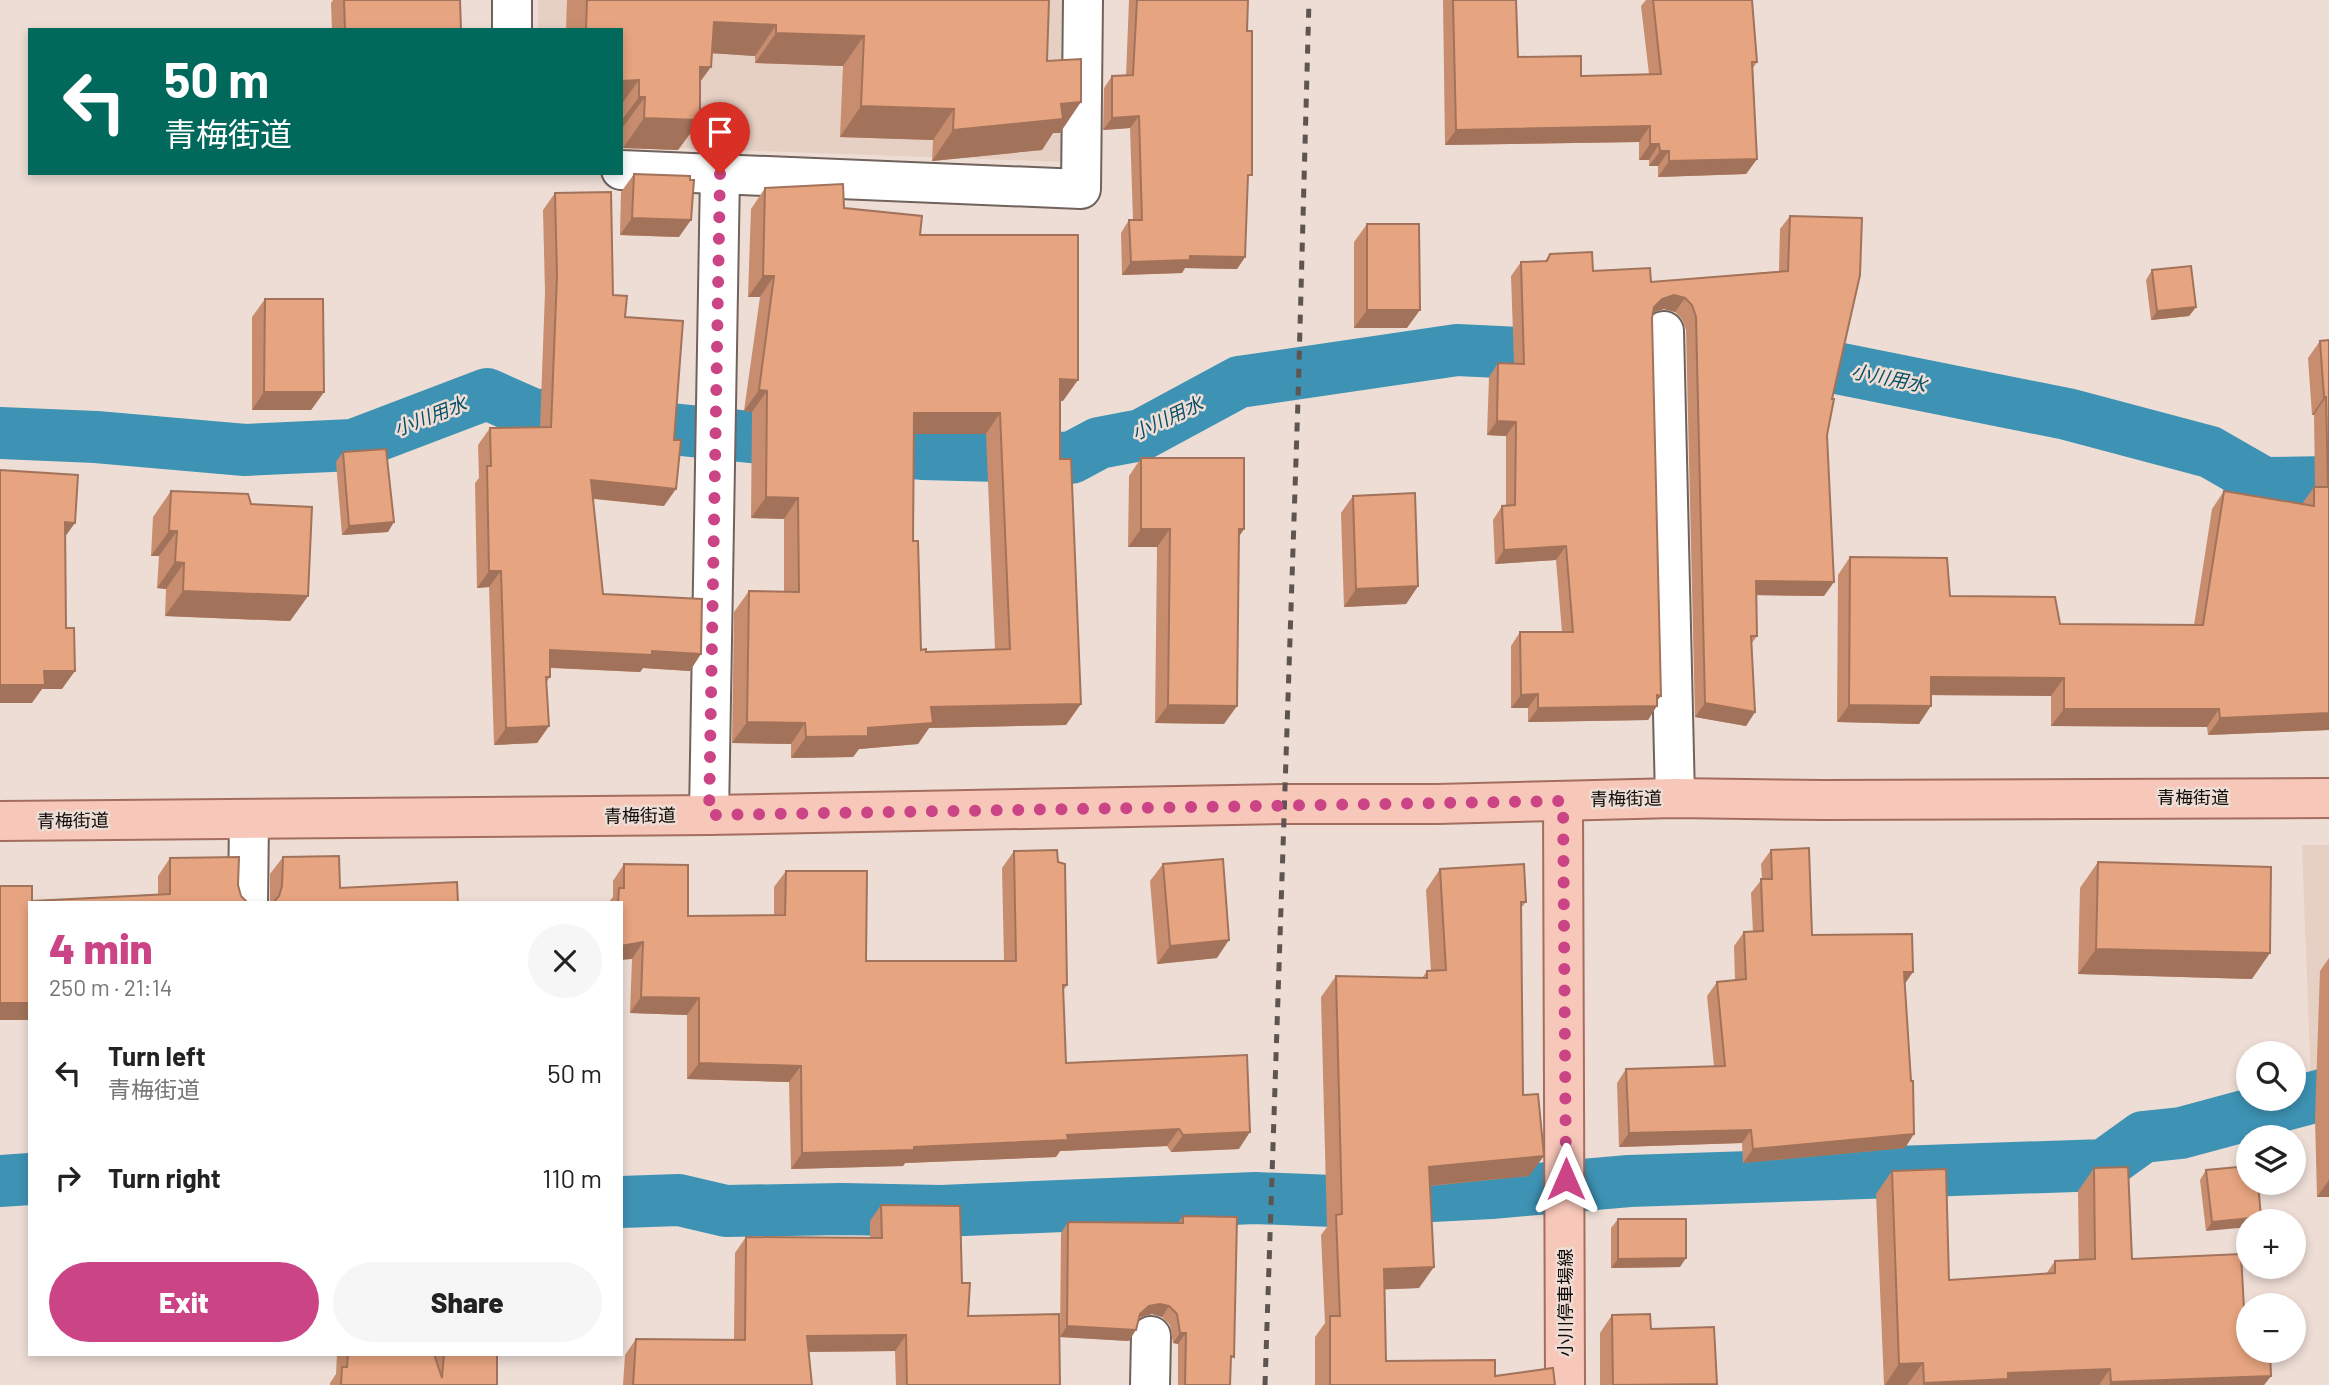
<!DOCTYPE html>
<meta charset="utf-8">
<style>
:root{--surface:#fff;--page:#f6f6f6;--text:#222;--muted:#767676;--accent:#cb4485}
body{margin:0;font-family:Barlow,"Noto Sans JP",sans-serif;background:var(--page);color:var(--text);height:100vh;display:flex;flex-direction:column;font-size:26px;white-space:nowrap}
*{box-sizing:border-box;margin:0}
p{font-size:23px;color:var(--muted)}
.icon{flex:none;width:38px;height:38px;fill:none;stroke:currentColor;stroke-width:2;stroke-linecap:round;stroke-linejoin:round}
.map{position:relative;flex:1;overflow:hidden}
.drawer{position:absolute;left:28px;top:901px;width:595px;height:455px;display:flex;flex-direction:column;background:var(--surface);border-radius:0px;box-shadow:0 4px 10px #0003}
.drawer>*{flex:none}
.banner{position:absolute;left:28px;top:28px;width:595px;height:147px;border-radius:0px;box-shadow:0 4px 10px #0003;background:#00695c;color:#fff;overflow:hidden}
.tools{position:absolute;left:2236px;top:1041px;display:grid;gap:14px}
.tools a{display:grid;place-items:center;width:70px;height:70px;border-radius:50%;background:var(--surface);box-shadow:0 4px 10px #0003;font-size:35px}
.pin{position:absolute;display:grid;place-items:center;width:60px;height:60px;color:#fff;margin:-72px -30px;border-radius:50% 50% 50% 0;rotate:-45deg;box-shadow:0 0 7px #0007}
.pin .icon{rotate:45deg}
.me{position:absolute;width:77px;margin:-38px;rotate:0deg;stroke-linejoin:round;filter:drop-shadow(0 0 5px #0008)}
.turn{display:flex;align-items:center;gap:24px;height:147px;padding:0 21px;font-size:32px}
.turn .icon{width:91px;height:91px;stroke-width:2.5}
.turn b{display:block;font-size:49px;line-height:60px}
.round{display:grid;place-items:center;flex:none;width:74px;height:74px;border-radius:37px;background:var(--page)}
.headline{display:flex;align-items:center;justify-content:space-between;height:119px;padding:0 21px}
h1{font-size:42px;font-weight:800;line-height:52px;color:var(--accent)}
.primary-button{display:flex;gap:14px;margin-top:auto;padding:14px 21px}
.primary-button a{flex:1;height:80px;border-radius:42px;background:var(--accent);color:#fff;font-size:28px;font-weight:800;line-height:80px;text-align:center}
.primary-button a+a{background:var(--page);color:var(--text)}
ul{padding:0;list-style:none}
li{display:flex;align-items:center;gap:21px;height:105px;padding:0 21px}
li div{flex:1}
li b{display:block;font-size:26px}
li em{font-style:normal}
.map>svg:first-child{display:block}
.built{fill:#e6cfc3}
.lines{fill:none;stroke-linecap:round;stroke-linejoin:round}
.canal{stroke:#3e92b3;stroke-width:52}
.minor-casing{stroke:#70625c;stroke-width:42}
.major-casing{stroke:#a36e5e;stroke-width:42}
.minor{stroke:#fff;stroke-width:38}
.major{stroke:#f7c7b9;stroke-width:38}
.rail{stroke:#5e5551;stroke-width:5;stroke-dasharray:9 9;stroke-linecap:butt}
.wall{fill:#c78d6e;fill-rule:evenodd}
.shaded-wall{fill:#a2735a}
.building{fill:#e7a480;stroke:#a2735a;stroke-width:2;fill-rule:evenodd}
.route{stroke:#cb4485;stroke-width:12;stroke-dasharray:0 21.6}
.labels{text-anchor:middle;stroke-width:5;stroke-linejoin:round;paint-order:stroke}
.street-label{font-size:18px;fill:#110c09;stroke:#edddd5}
.water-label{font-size:19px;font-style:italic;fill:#054e66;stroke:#edddd5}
</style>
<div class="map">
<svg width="2329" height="1385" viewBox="0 0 2329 1385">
<rect width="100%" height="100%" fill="#edddd5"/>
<g class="built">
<polygon points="538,0 1068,0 1067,162 621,146 621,30 538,30"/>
<polygon points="2302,845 2329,845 2329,1083 2311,1084"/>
</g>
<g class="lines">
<g class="canal">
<polyline points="1767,354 2067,414 2210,452 2264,483 2329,482"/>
<polyline points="0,433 96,437 245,450 353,445 487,394 532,414 671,429 922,454 1071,458 1099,443 1141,435 1239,382 1457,350 1586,356"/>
<polyline points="0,1181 30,1179"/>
<polyline points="621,1202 679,1200 726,1211 842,1209 941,1211 1255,1198 1333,1201 1491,1193 1629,1181 2104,1165 2143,1137 2181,1133 2329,1093"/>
</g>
<g class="minor-casing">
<g id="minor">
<polyline points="512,0 512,30"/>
<polyline points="621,170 1081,189 1083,0"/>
<polyline points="1664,331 1675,798"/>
<polyline points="709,815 720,174"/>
<polyline points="248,903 249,819"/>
<polyline points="1150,1385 1151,1336"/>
</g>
</g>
<g class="major-casing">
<g id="major">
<polyline points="1563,801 1565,1385"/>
<polyline points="0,821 709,815 1284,804 1437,804 1675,798 1823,800 2329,798"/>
</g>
</g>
<use href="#minor" class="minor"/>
<use href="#major" class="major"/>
<polyline class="rail" points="1265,1385 1298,400 1309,0"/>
</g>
<g class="wall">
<polygon points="333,0 460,0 461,30 332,30 331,3"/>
<polygon points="567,0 1049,0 1047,61 1060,133 1053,133 1042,150 932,161 933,140 840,137 843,66 755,63 755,56 712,53 700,82 700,120 678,150 623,148 623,127 621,127 621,30 566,30"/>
<polygon points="1129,0 1248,0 1247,182 1245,257 1237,269 1185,268 1182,273 1122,275 1121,233 1129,220 1133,220 1130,128 1103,130 1104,88 1112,76 1126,76"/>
<polygon points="1443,0 1516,0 1518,57 1581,76 1649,74 1641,6 1646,0 1752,0 1757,62 1753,68 1757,159 1746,174 1658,177 1658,166 1649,166 1649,160 1639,160 1639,142 1445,145"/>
<polygon points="634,174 679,237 620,235 621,192"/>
<path d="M765 188 844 208 920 235 1063 401H1060V459L1066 725 929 728 918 744 859 749 853 757 791 758V744L732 743 734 612 749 591H784V519L751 518 752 412 744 411 760 297H748L751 209ZM914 434H986L995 650 926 652 921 650 913 541Z"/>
<polygon points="555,193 625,317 664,506 593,499 603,594 690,671 643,668 640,672 550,668 550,677 546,683 549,726 537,743 494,745 489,587 477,588 475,483 479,478 478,445 490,428 540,428 545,292 543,210"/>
<polygon points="1790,216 1832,399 1827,435 1824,596 1756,595 1757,636 1752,643 1755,712 1746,726 1695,717 1686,330 1682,319 1675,312 1664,309 1653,312 1652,318 1657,701 1648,720 1528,722 1528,708 1511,708 1511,646 1520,632 1562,632 1556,560 1495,564 1493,520 1502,506 1506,506 1506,436 1487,435 1489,377 1498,363 1514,363 1511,276 1521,262 1545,261 1550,254 1593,271 1651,282 1779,271 1780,229"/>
<polygon points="1367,224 1407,328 1354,328 1354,242"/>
<polygon points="2152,270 2196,307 2189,316 2151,320 2146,280"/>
<polygon points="265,299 324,392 311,410 252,410 252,317"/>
<polygon points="2329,340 2329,730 2208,735 2207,727 2051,726 2051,696 1931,695 1919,724 1837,722 1838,575 1850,557 1950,596 2060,624 2194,625 2212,509 2224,491 2302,504 2314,487 2315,487 2314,415 2312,415 2308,358 2320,341"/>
<polygon points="343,452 388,532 342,535 336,462"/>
<polygon points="1141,458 1244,529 1238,537 1224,724 1155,723 1157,547 1128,547 1129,476"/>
<polygon points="171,491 251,504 308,596 290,621 165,616 166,589 157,588 159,556 151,556 153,517"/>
<polygon points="1353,496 1418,586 1406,604 1344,607 1341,513"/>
<polygon points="1771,850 1812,935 1904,984 1905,1148 1743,1163 1742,1143 1619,1147 1617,1083 1626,1069 1714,1066 1707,996 1717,982 1735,980 1734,946 1744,932 1753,932 1751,893 1762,879 1761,864"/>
<polygon points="1014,851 1067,985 1063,991 1066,1063 1239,1149 1171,1152 1167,1146 1060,1151 1056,1157 905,1163 903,1166 791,1169 789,1082 687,1079 687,1015 630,1013 632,959 621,903 608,903 613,897 613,881 624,864 688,916 774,916 774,887 786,871 866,961 1004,961 1002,868"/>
<polygon points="283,857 340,888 458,903 270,903 270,874"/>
<polygon points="170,858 238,885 30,1020 0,1020 0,886 32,901 158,894 158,876"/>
<polygon points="2098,862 2252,979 2078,974 2080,888"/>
<polygon points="1163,864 1217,958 1157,964 1150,881"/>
<polygon points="1440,869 1526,902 1521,908 1523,1095 1529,1176 1430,1186 1419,1288 1385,1289 1386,1361 1495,1376 1555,1385 1315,1385 1315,1337 1325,1323 1321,1235 1327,1227 1321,997 1336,976 1422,978 1427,971 1431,971 1426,890"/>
<polygon points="2329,958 2329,1197 2317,1197 2315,1119 2320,971"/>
<polygon points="2094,1168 2132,1259 2244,1309 2271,1376 2264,1385 1884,1385 1876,1194 1892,1171 1949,1280 2046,1274 2055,1261 2079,1260 2078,1191"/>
<polygon points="2206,1170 2249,1183 2206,1231 2200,1180"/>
<polygon points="881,1205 962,1283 968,1316 1060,1385 896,1385 895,1351 809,1352 812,1385 623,1385 625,1355 636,1339 734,1339 735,1253 746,1237 870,1238 870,1221"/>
<polygon points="1183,1216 1231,1361 1230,1385 1178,1385 1178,1344 1173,1343 1170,1325 1162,1317 1152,1314 1141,1317 1139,1318 1129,1341 1060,1337 1061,1233 1068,1222 1178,1223"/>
<polygon points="1618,1219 1680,1267 1611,1268 1611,1228"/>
<polygon points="1612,1315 1651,1329 1717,1384 1600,1385 1600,1333"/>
<polygon points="337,1354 434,1354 434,1356 434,1354 497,1354 497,1385 330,1385 330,1383 336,1374"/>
</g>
<g class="shaded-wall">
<polygon points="714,22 776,25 755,56 693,52"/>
<polygon points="776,33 864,36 843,66 755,63"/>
<polygon points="700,67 711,67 689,97"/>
<polygon points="639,80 621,105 621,81"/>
<polygon points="639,97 645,97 623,127 621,127 621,121"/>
<polygon points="1081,102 1060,133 1053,133 1042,150 932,161 953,130 1061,104"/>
<polygon points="861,106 954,109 933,140 840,137"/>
<polygon points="1139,116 1130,128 1103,130 1112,118"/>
<polygon points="644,118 700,120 678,150 623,148"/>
<polygon points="1650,126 1639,142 1445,145 1456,130"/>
<polygon points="1650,144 1659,144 1649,160 1639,160"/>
<polygon points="1660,151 1669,151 1658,166 1649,166"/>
<polygon points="1757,159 1746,174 1658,177 1669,161"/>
<polygon points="632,218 691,220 679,237 620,235"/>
<polygon points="1190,256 1245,257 1237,269 1185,268 1182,273 1122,275 1131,262"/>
<polygon points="763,276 774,276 760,297 748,297"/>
<polygon points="1674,295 1685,298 1675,312 1664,309 1652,313 1654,307 1662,299"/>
<polygon points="2196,307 2189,316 2151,320 2157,311"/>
<polygon points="1367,310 1420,310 1407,328 1354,328"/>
<polygon points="1060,379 1078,380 1063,401 1045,400"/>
<polygon points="759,390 767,391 752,412 744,411"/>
<polygon points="264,392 324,392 311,410 252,410"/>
<polygon points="2324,397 2326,397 2314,415 2312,415"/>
<polygon points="914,413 1000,413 986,434 899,434"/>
<polygon points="1497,421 1516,422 1506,436 1487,435"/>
<polygon points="591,480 676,489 664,506 579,497"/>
<polygon points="766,497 798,498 784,519 751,518"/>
<polygon points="65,522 75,523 62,541"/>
<polygon points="394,522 388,532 342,535 349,526"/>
<polygon points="1141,529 1170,529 1157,547 1128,547"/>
<polygon points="1239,529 1244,529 1232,547"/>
<polygon points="169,531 177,531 159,556 151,556"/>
<polygon points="1566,546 1556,560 1495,564 1504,550"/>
<polygon points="175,562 184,563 166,589 157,588"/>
<polygon points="489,571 501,571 489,587 477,588"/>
<polygon points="1756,581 1834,582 1824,596 1746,595"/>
<polygon points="1418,586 1406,604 1344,607 1356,589"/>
<polygon points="183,591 308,596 290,621 165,616"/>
<polygon points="550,650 652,651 701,654 690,671 643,668 640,672 538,667"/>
<polygon points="44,671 75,671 62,689 42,689 32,703 0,703 0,685"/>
<polygon points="1931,677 2064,678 2051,696 1919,695"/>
<polygon points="1538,694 1528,708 1511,708 1521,695"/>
<polygon points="1657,695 1661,696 1653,706 1657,706 1648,720 1528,722 1538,708"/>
<polygon points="1705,703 1755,712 1746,726 1695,717"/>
<polygon points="1081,704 1066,725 929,728 918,744 859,749 853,757 791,758 806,737 868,728 931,707"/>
<polygon points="1168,705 1237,706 1224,724 1155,723"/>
<polygon points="1849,705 1931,706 1919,724 1837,722"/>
<polygon points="2064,709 2219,709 2207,727 2051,726"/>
<polygon points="2329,713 2329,730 2208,735 2220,718"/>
<polygon points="747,722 805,723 791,744 732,743"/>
<polygon points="549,726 537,743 494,745 506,728"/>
<polygon points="1229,940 1217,958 1157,964 1170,946"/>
<polygon points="643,942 632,959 621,960 621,946"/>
<polygon points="2096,949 2270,953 2252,979 2078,974"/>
<polygon points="1904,972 1913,972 1904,985"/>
<polygon points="641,997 699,998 687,1015 630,1013"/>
<rect x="0" y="1003" width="30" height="17"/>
<polygon points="699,1063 801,1066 789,1082 687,1079"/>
<polygon points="1179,1129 1167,1146 1060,1151 1056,1157 905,1163 903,1166 791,1169 802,1153 914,1147 1067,1135"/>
<polygon points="1751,1130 1742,1143 1619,1147 1629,1133"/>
<polygon points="1250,1132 1239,1149 1171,1152 1183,1135"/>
<polygon points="1914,1134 1905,1148 1743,1163 1753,1149"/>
<polygon points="1544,1156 1529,1176 1415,1187 1429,1167"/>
<polygon points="2329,1180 2329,1197 2317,1197"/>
<polygon points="2261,1217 2258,1222 2249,1222 2249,1227 2206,1231 2212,1222"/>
<polygon points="1686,1258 1680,1267 1611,1268 1618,1259"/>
<polygon points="1434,1267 1419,1288 1370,1290 1384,1269"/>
<polygon points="1160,1304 1169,1306 1162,1317 1152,1314 1141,1317 1133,1324 1140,1314 1149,1306"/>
<polygon points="1067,1326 1136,1330 1129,1341 1060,1337"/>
<polygon points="1180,1333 1186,1333 1178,1344 1173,1343"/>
<polygon points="906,1335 895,1351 796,1352 807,1336"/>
<polygon points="1923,1363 1907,1385 1885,1385 1899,1364"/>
<polygon points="2110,1369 2099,1385 1923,1385 1924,1383 2008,1373"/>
<polygon points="2271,1376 2264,1385 2109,1385 2111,1382"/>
</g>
<g class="building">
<polygon points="344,0 460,0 461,30 345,30"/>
<polygon points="587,0 1049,0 1047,61 1081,59 1081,102 1061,104 1063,119 953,130 954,109 861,106 864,36 776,33 776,25 714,22 711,67 700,67 700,120 644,118 645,97 639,97 639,80 621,81 621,30 586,29"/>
<polygon points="1137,0 1248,0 1247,31 1252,31 1252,175 1248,175 1245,257 1190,256 1190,260 1131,262 1129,220 1142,220 1139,116 1112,118 1112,76 1133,75"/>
<polygon points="1453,0 1516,0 1518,57 1581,56 1581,76 1661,74 1653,0 1752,0 1757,62 1752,62 1757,159 1669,161 1669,151 1660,151 1659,144 1650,144 1650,126 1456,130"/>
<polygon points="634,174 690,176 690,180 694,180 691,220 632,218"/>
<path d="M843 184 844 208 922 216 920 235H1078V380L1060 379V459H1071L1081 704 931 707 933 723 868 728V736L806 737 805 723 747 722 749 591 799 592 798 498 766 497 767 391 759 390 774 276H763L765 188ZM914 413H1000L1010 649 926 652V649L921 650 918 541H913Z"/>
<polygon points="611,192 613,295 627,296 625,317 683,321 674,440 681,440 676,489 591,480 603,594 702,599 701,654 652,651 652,655 550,650 550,677 546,677 549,726 506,728 501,571 489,571 487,466 491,466 490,428 551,427 557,275 555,193"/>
<polygon points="1790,216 1862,218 1860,275 1832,399 1834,399 1827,435 1834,582 1756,581 1757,636 1751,636 1755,712 1705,703 1696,317 1692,305 1685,298 1674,295 1662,299 1654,307 1652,318 1661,696 1657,695 1657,706 1538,708 1538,694 1521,695 1520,632 1573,632 1566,546 1504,550 1502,506 1515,505 1516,422 1497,421 1498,363 1524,364 1521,262 1547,261 1550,254 1592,252 1593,271 1650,268 1651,282 1788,271"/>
<polygon points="1367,224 1419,224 1420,310 1367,310"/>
<polygon points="2191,266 2196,307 2157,311 2152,270"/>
<polygon points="265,299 323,299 324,392 264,392"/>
<polygon points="2329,340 2329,713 2220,718 2219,709 2064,709 2064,678 1931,677 1931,706 1849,705 1850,557 1947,558 1950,596 2055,597 2060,624 2203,625 2224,491 2314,506 2314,487 2328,487 2326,397 2324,397 2320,341"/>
<polygon points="386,449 394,522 349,526 343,452"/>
<polygon points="1141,458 1244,458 1244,529 1239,529 1237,706 1168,705 1170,529 1141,529"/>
<polygon points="0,470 78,475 75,523 65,522 66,628 74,628 75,671 44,671 45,685 0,685"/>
<polygon points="171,491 248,494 251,504 312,507 308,596 183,591 184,563 175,562 177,531 169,531"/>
<polygon points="1415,493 1418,586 1356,589 1353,496"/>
<polygon points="1809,848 1812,935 1912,934 1913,972 1904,972 1911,1081 1913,1081 1914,1134 1753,1149 1751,1130 1629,1133 1626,1069 1725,1066 1717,982 1746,979 1744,932 1763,931 1761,879 1772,879 1771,850"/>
<polygon points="1057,850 1058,862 1065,864 1067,985 1063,985 1066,1063 1247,1055 1250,1132 1183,1135 1179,1129 1067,1135 1068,1140 914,1147 914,1150 802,1153 801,1066 699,1063 699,998 641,997 643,942 621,946 621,903 618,903 619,888 624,888 624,864 688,865 688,916 785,915 786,871 867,871 866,961 1016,961 1014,851"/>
<polygon points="339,856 340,888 457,882 458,903 273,903 279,896 282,886 283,857"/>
<polygon points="239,857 238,885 241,896 248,903 30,903 30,1003 0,1003 0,886 32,886 32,901 170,894 170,858"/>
<polygon points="1223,859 1229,940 1170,946 1163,864"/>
<polygon points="2098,862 2271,867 2270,953 2096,949"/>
<polygon points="1524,864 1526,902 1521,902 1523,1095 1538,1094 1544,1156 1429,1167 1434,1267 1384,1269 1386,1361 1495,1360 1495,1376 1553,1368 1555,1385 1330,1385 1330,1316 1340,1316 1336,1215 1342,1214 1336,976 1427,978 1427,971 1446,970 1440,869"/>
<polygon points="2249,1166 2249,1183 2258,1183 2261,1217 2212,1222 2206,1170"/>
<polygon points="2128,1167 2132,1259 2241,1254 2244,1309 2249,1309 2249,1351 2270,1351 2271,1376 2111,1382 2110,1369 2008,1373 2008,1379 1924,1383 1923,1363 1899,1364 1892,1171 1946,1169 1949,1280 2055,1273 2055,1261 2095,1259 2094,1168"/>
<polygon points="881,1205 960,1206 962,1283 970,1283 968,1316 1059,1314 1060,1385 907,1385 906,1335 807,1336 812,1385 633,1385 636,1339 745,1340 746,1237 882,1238"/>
<polygon points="1183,1216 1237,1217 1234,1357 1231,1356 1230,1385 1185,1385 1186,1333 1180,1333 1177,1314 1169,1306 1160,1304 1149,1306 1140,1314 1136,1330 1067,1326 1068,1222 1183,1223"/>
<polygon points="1618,1219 1686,1219 1686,1258 1618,1259"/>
<polygon points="1650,1314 1651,1329 1714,1327 1717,1384 1613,1385 1612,1315"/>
<polygon points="348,1354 434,1354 442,1378 444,1354 497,1354 497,1385 341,1385 342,1367 347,1367"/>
</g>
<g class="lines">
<polyline class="route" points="720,174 709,815 1563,801 1566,1179"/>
</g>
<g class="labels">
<g class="street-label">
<text x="2193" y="804">青梅街道</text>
<text transform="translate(1626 799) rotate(-1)" y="6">青梅街道</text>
<text transform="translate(640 816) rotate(-1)" y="6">青梅街道</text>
<text transform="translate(73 821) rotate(-1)" y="6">青梅街道</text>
<text transform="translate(1566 1303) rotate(-90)" y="6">小川停車場線</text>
</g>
<g class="water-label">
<text transform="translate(1889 378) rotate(11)" y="7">小川用水</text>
<text transform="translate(430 416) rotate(-21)" y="7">小川用水</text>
<text transform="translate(1167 418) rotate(-25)" y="7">小川用水</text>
</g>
</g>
</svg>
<div class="tools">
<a><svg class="icon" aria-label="search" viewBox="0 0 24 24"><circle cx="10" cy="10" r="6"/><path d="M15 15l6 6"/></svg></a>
<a><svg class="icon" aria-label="layers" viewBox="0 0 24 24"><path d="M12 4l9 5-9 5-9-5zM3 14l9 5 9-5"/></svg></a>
<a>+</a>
<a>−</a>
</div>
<div class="pin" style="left:720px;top:174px;background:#d93025"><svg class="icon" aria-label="arrive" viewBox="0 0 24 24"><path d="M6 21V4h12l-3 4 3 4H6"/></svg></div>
<svg class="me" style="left:1566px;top:1179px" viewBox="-20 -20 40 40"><path d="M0-17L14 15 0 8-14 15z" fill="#cb4485" stroke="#fff" stroke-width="4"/></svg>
<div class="banner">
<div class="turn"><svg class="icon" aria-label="left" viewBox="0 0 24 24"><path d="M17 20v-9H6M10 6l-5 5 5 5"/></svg><div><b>50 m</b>青梅街道</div></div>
</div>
<section class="drawer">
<div class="headline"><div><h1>4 min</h1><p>250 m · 21:14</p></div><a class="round"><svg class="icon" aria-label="close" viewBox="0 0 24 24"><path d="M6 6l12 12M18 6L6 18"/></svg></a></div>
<ul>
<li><svg class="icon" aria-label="left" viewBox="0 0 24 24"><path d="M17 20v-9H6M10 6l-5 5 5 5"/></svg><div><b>Turn left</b><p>青梅街道</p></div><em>50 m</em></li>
<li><svg class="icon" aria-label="right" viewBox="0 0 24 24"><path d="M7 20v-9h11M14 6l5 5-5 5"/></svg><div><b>Turn right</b></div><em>110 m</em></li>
</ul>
<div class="primary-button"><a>Exit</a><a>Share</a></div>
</section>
</div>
